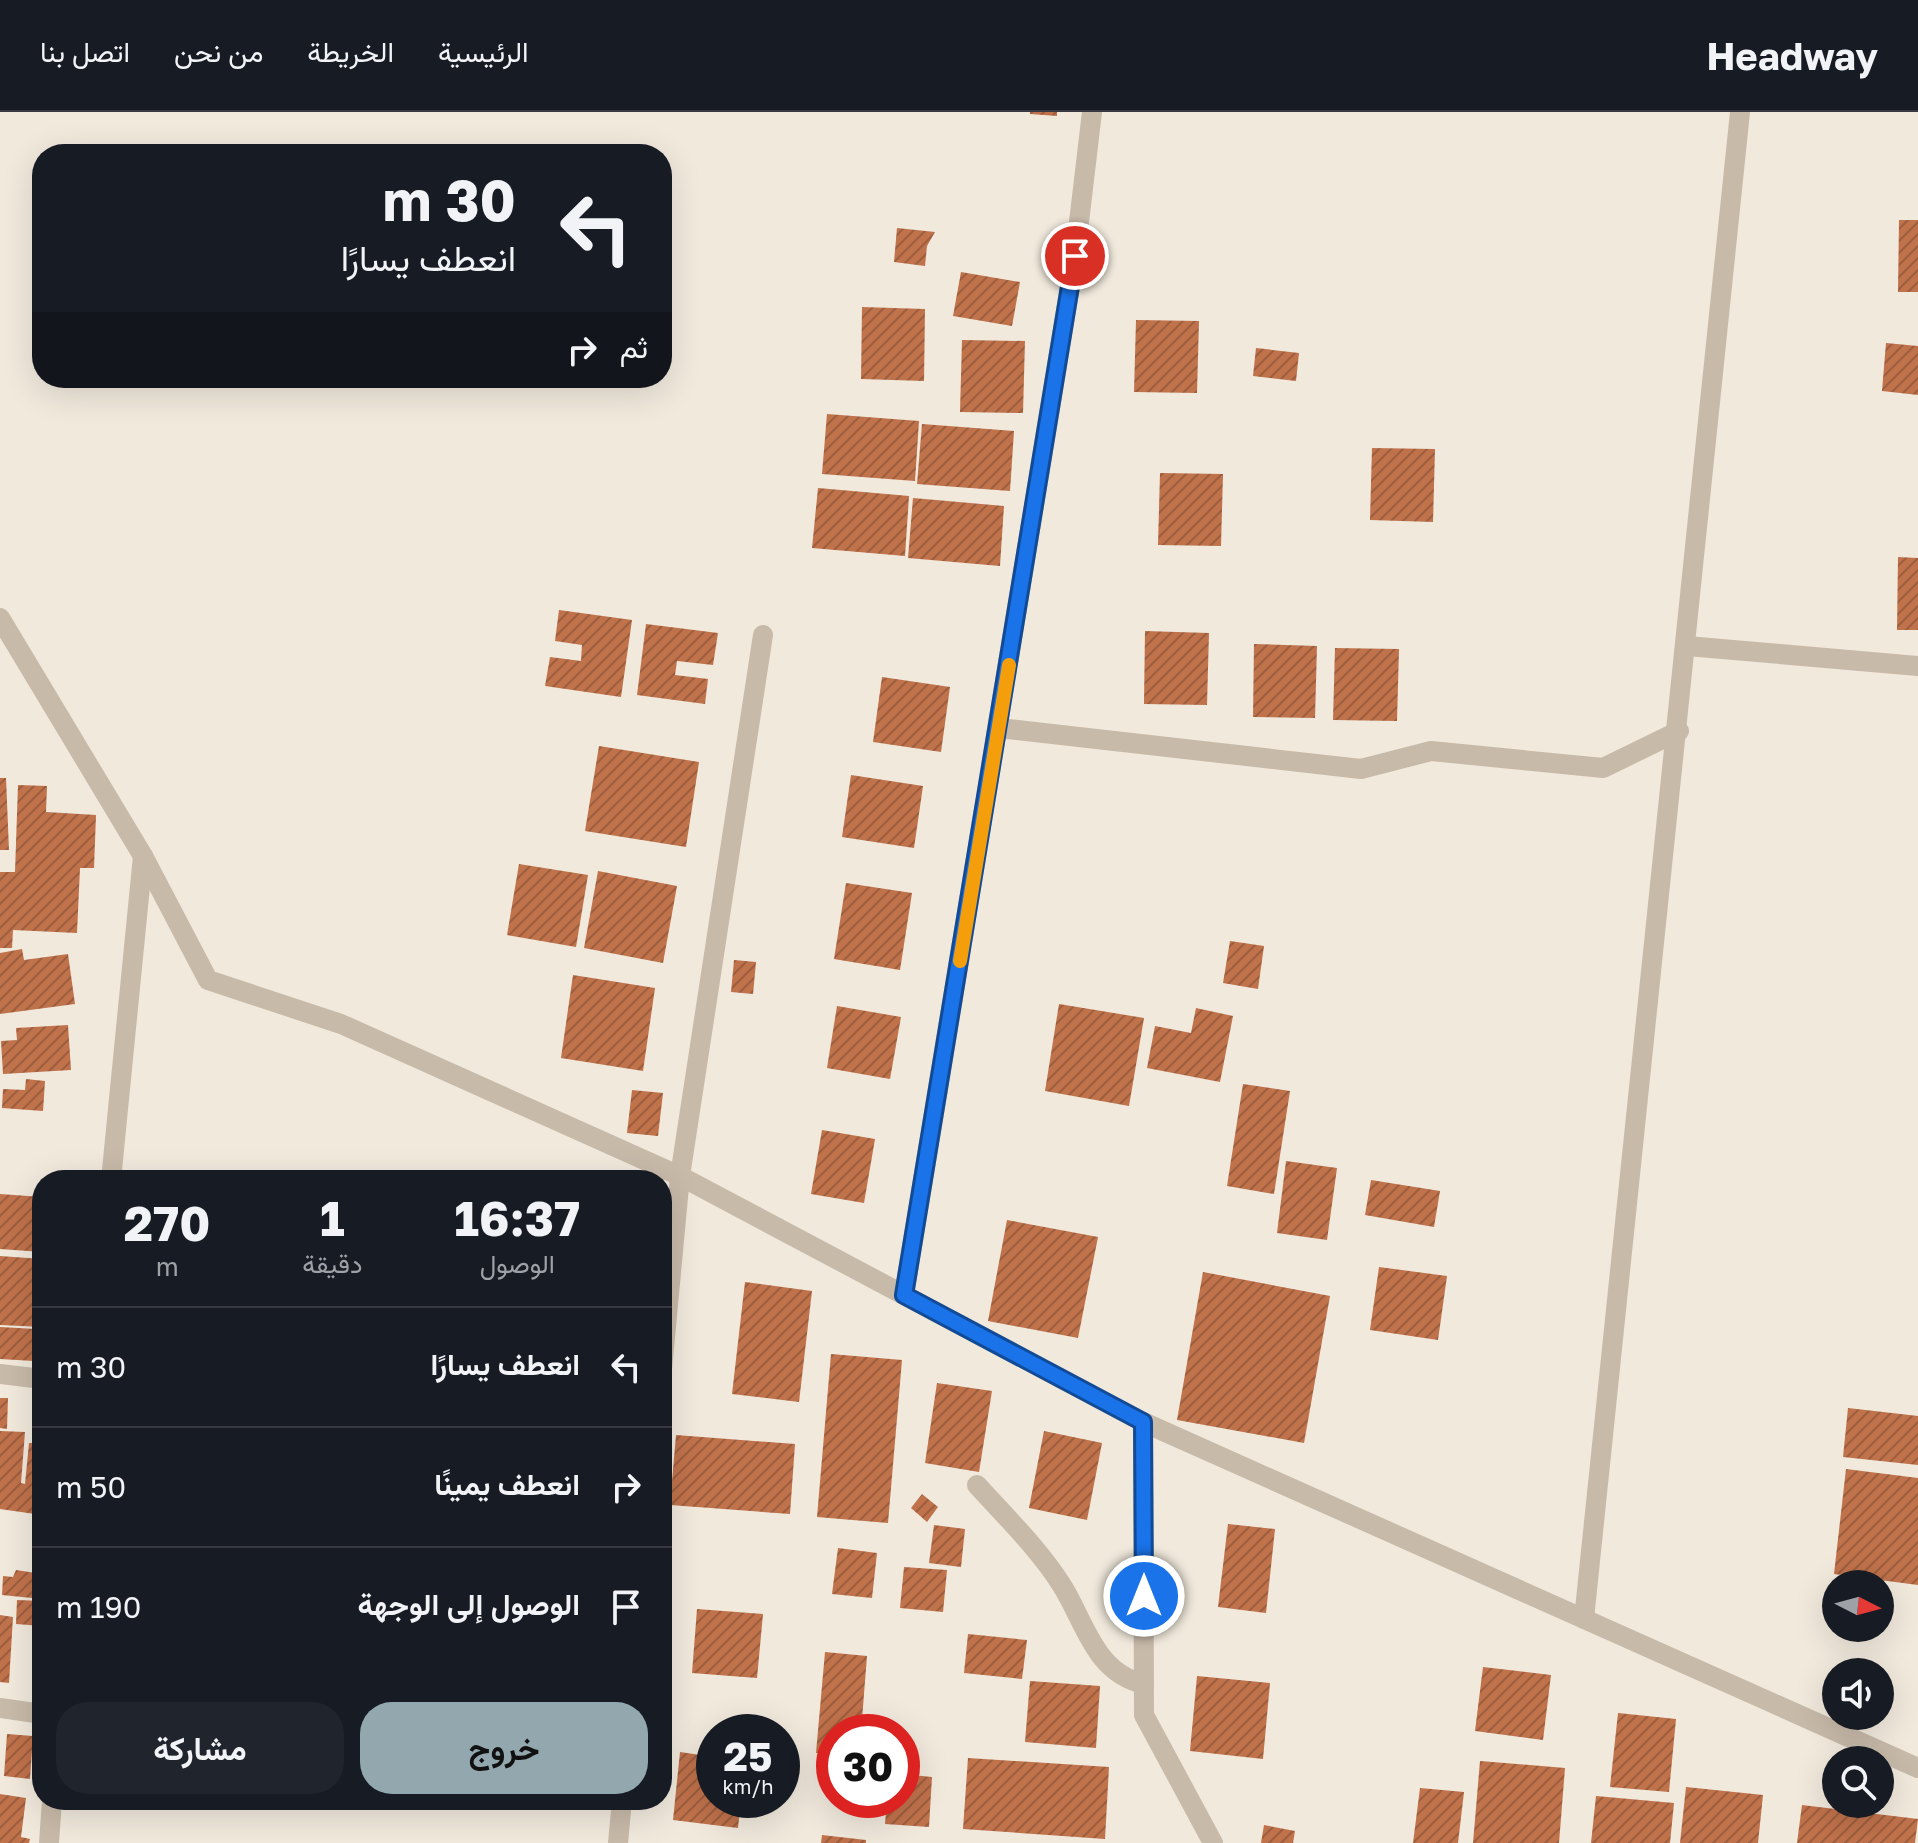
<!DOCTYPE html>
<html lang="ar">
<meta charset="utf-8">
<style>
:root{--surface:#171b24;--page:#20242c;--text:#f1f3f6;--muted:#9ea1a6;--line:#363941;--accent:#93a8ae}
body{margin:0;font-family:"Golos Text",Vazirmatn,sans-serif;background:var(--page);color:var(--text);direction:rtl;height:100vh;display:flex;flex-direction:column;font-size:30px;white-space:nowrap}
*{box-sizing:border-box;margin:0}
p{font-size:26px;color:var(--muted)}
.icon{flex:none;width:44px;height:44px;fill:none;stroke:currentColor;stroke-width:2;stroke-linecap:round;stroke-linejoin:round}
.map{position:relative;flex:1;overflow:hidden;direction:ltr}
.side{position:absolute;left:32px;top:1058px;width:640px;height:640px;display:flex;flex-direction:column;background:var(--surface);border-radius:32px;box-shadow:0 8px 32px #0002;direction:rtl}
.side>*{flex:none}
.hud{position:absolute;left:32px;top:32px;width:640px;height:244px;border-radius:32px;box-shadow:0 8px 32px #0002;direction:rtl;background:#171b24;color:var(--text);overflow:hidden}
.needle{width:52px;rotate:96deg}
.fabs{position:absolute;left:1822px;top:1458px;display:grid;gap:16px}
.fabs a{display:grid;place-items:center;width:72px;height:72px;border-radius:50%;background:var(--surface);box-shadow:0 8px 32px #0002;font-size:40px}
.speed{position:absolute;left:696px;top:1602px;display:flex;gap:16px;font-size:40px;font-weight:700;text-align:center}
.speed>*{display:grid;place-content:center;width:104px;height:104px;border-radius:50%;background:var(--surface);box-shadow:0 8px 32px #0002;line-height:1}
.speed small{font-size:20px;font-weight:400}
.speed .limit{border:12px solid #d22;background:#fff;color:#111}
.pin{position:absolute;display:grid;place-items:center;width:68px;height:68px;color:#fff;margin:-34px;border:4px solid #fff;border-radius:50%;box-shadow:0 2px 8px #0007}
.me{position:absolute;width:88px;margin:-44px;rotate:0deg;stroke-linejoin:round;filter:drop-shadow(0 0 6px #0008)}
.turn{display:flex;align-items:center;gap:28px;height:168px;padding:0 24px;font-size:36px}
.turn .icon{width:104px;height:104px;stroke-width:2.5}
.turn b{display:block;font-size:56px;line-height:68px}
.then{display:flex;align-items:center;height:76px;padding:0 24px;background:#0003;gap:16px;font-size:30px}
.eta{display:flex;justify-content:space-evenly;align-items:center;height:136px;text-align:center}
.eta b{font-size:48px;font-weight:700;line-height:56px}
.primary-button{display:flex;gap:16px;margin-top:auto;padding:16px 24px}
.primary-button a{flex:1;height:92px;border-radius:32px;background:var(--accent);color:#111;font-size:32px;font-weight:700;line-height:92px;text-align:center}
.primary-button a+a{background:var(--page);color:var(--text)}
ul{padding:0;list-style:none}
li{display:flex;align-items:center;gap:24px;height:120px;padding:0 24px;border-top:2px solid var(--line)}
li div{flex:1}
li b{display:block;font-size:30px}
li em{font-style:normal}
header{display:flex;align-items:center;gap:48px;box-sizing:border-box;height:112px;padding:0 40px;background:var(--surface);border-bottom:2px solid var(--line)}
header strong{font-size:38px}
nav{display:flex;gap:44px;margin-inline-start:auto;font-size:28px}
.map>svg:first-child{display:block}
.building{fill:url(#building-hatch)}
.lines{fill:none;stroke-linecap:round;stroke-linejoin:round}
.street{stroke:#c8baa9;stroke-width:20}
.route-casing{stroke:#114b97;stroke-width:20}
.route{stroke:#1a73e8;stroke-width:14}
.slow{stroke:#f59e0b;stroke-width:14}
</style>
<header>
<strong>Headway</strong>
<nav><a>الرئيسية</a><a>الخريطة</a><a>من نحن</a><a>اتصل بنا</a></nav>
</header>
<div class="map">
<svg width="1918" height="1731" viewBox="0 0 1918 1731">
<defs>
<pattern id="building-hatch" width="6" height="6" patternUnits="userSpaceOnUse" patternTransform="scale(2)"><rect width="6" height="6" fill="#c0724b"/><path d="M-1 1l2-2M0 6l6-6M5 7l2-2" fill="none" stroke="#9d5e3e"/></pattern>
</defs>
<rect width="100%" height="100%" fill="#f1e9dc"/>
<g class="building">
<polygon points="1030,0 1057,0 1057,4 1030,2"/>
<polygon points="1899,108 1918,108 1918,180 1898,180"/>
<polygon points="897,116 935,120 927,134 925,154 894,150"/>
<polygon points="961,160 1020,170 1012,214 953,204"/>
<polygon points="862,195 925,197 924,269 861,267"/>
<polygon points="1136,208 1199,209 1197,281 1134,280"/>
<polygon points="962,228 1025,229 1023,301 960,300"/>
<polygon points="1886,231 1918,234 1918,283 1882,279"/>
<polygon points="1256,236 1299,241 1296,269 1253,264"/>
<polygon points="827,302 919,309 915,369 822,362"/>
<polygon points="922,312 1014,319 1010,379 917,372"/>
<polygon points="1372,336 1435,337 1433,410 1370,408"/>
<polygon points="1160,361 1223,362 1221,434 1158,433"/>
<polygon points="818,376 909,384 905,444 812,436"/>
<polygon points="913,386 1004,394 1000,454 908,446"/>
<polygon points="1898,445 1918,446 1918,518 1897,518"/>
<polygon points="559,498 632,508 621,585 545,574 550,545 581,549 582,533 555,529"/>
<polygon points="646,512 718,521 713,553 677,549 675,563 708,567 705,592 637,583"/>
<polygon points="1145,519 1209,521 1207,593 1144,592"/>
<polygon points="1254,532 1317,534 1315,606 1253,605"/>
<polygon points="1335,536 1399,537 1397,609 1333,608"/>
<polygon points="882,565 950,575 941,640 873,630"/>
<polygon points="599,634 699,650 686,735 585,719"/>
<polygon points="851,663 923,674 914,736 842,725"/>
<polygon points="0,666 6,666 9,738 0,738"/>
<polygon points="18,673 47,674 46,700 96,703 94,756 80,756 77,821 13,818 12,836 0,836 0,760 15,760"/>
<polygon points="519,752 588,763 576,835 507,823"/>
<polygon points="598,759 677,774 663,851 584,836"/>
<polygon points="846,771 912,781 900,858 834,847"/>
<polygon points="1230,829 1264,834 1258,877 1223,871"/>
<polygon points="22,837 24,848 68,842 75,892 0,902 0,841"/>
<polygon points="734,848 756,850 753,882 731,880"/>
<polygon points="573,863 655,876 643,959 561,946"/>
<polygon points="1059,892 1144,906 1129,994 1045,979"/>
<polygon points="837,894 901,905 890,967 827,956"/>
<polygon points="1196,896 1233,904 1220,970 1147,956 1155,914 1191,921"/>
<polygon points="68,913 71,958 3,962 1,929 17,928 16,916"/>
<polygon points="26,967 45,969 43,999 2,996 3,977 25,978"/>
<polygon points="1243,972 1290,979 1274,1082 1227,1074"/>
<polygon points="632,978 663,981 658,1024 627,1021"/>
<polygon points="822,1018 875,1027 864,1091 811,1082"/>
<polygon points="1286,1049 1337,1056 1327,1128 1277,1121"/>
<polygon points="1371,1068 1440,1079 1434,1115 1365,1103"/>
<polygon points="0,1082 42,1085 42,1140 0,1137"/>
<polygon points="1007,1108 1098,1125 1078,1226 988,1209"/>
<polygon points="0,1144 42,1147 42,1215 0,1213"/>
<polygon points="1379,1155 1447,1164 1438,1228 1370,1218"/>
<polygon points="1203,1160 1330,1184 1304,1331 1177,1308"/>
<polygon points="745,1170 812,1179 799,1290 732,1282"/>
<polygon points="0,1215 36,1217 34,1249 0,1247"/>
<polygon points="831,1242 902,1248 888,1411 817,1405"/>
<polygon points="937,1271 992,1279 979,1360 925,1351"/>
<polygon points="0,1286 8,1286 7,1317 0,1316"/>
<polygon points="1848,1296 1918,1304 1918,1353 1843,1345"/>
<polygon points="0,1319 25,1320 21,1371 25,1372 29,1331 42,1331 42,1403 0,1397"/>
<polygon points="1044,1319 1102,1331 1087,1408 1029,1396"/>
<polygon points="676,1323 795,1332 790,1402 670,1393"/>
<polygon points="1846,1357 1918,1366 1918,1473 1834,1462"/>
<polygon points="922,1382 938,1395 927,1410 911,1396"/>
<polygon points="1228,1412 1275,1417 1266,1501 1218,1495"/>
<polygon points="934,1413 965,1417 961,1455 929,1451"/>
<polygon points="838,1436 877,1441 872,1486 832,1482"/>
<polygon points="904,1455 947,1458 943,1500 900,1496"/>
<polygon points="16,1458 42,1462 42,1487 2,1483 3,1464 13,1465"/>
<polygon points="17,1488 42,1489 42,1514 16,1512"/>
<polygon points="697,1497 763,1502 757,1566 692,1561"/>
<polygon points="0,1503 13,1505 9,1571 0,1570"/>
<polygon points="968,1522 1027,1528 1022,1567 964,1561"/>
<polygon points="825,1540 867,1544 861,1620 834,1620 834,1643 816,1641"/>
<polygon points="1483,1555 1551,1563 1543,1628 1475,1619"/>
<polygon points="1197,1564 1270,1571 1263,1647 1190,1639"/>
<polygon points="1030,1569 1100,1574 1096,1636 1025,1630"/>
<polygon points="1618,1601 1676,1607 1669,1680 1610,1675"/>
<polygon points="7,1622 33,1624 30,1667 4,1664"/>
<polygon points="680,1640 714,1645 714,1688 741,1688 738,1716 673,1708"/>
<polygon points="968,1646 1109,1655 1105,1727 963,1717"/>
<polygon points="1480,1649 1565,1656 1559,1731 1473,1731"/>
<polygon points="902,1662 932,1665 929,1715 885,1712 887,1688 902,1688"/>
<polygon points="1686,1675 1763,1683 1758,1731 1680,1731"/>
<polygon points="1420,1676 1464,1680 1458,1731 1413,1731"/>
<polygon points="0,1682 26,1686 21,1725 30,1727 29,1731 0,1731"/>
<polygon points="1596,1684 1674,1691 1670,1731 1591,1731"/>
<polygon points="1802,1693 1918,1707 1915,1731 1797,1731"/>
<polygon points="1264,1713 1295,1719 1293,1731 1261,1731"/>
<polygon points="822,1723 866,1728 866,1731 821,1731"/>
</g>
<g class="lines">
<g class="street">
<polyline points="0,506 143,744 208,868 341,912 680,1064 1143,1310 1144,1603 1213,1731"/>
<polyline points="1687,534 1918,554"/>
<polyline points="999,616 1361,657 1431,639 1603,656 1679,619"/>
<polyline points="111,1068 143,744"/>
<polyline points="904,1183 1075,144 1092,0"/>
<polyline points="662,1257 680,1064 763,523"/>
<polyline points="0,1262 42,1267"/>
<polyline points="1143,1310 1918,1656"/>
<path d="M977 1373C1006 1405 1038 1436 1061 1472 1085 1509 1094 1561 1144 1572"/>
<polyline points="1584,1507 1740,0"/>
<polyline points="0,1596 42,1602"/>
<polyline points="49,1731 52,1688"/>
<polyline points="618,1731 622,1688"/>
</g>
</g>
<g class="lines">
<g class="route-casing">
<polyline id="route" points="1075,144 904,1183 1143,1310 1144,1484"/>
</g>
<use href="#route" class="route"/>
<polyline class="slow" points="960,849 1009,553"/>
</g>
</svg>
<div class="fabs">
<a><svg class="needle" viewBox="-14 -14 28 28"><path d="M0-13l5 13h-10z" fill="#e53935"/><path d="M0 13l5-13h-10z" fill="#9ea1a6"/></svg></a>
<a><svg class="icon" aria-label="sound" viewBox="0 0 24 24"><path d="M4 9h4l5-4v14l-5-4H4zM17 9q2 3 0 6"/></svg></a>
<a><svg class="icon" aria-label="search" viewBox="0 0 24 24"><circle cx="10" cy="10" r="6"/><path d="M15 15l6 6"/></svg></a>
</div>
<div class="speed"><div>25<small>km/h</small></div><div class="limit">30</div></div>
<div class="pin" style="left:1075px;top:144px;background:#d93025"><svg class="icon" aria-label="arrive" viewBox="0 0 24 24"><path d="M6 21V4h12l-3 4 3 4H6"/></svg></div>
<svg class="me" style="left:1144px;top:1484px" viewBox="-20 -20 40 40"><circle r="17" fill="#1a73e8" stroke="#fff" stroke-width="3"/><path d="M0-11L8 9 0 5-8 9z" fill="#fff"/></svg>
<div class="hud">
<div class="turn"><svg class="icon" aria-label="left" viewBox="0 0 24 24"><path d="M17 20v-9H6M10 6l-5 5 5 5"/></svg><div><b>30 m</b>انعطف يسارًا</div></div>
<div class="then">ثم<svg class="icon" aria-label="right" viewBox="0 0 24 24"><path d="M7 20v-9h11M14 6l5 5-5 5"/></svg></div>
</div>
<section class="side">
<div class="eta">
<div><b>16:37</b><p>الوصول</p></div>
<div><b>1</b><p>دقيقة</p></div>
<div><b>270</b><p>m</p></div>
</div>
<ul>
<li><svg class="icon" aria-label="left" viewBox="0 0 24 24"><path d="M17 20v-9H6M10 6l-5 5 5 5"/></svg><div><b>انعطف يسارًا</b></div><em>30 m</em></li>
<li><svg class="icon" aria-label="right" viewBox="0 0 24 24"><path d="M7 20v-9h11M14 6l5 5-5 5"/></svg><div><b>انعطف يمينًا</b></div><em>50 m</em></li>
<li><svg class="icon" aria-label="arrive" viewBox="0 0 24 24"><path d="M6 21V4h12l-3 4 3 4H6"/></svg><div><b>الوصول إلى الوجهة</b></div><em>190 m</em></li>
</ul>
<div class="primary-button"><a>خروج</a><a>مشاركة</a></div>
</section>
</div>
